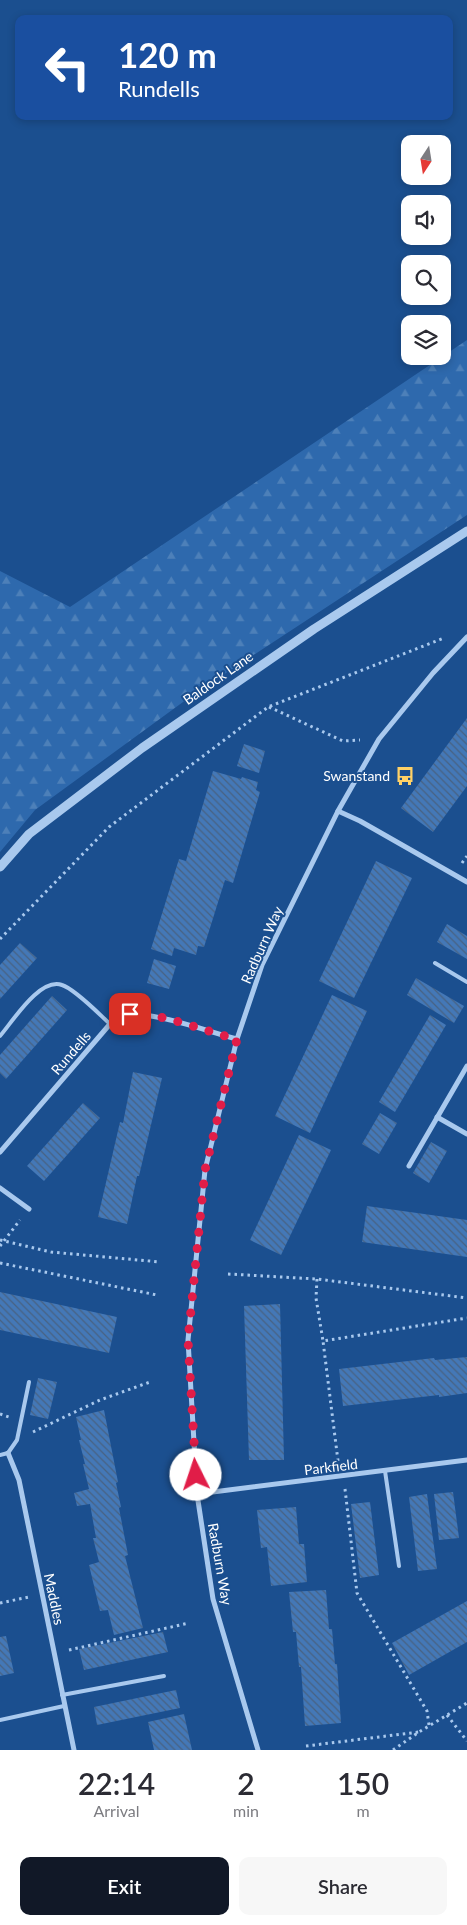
<!DOCTYPE html>
<style>
:root{--surface:#fff;--page:#f7f7f7;--text:#2b2b33;--muted:#7c7c81;--accent:#111827}
body{margin:0;font-family:Lato,sans-serif;background:var(--page);color:var(--text);height:100vh;display:flex;flex-direction:column;font-size:19px;white-space:nowrap}
*{box-sizing:border-box;margin:0}
p{font-size:16px;color:var(--muted)}
.icon{flex:none;width:28px;height:28px;fill:none;stroke:currentColor;stroke-width:2;stroke-linecap:round;stroke-linejoin:round}
.map{position:relative;height:1750px;overflow:hidden}
.sheet{display:flex;flex-direction:column;background:var(--surface);flex:1}
.sheet>*{flex:none}
.banner{position:absolute;left:15px;top:15px;width:438px;height:105px;border-radius:10px;box-shadow:0 2px 8px #0003;background:#1a4fa0;color:#fff;overflow:hidden}
.needle{width:32px;rotate:192deg}
.fabs{position:absolute;left:401px;top:135px;display:grid;gap:10px}
.fabs a{display:grid;place-items:center;width:50px;height:50px;border-radius:10px;background:var(--surface);box-shadow:0 2px 8px #0003;font-size:25px}
.pin{position:absolute;display:grid;place-items:center;width:42px;height:42px;color:#fff;margin:-21px;border-radius:10px;box-shadow:0 2px 8px #0006}
.me{position:absolute;width:55px;margin:-28px;rotate:356deg;stroke-linejoin:round;filter:drop-shadow(0 0 4px #0008)}
.turn{display:flex;align-items:center;gap:18px;height:105px;padding:0 20px;font-size:22px}
.turn .icon{width:65px;height:65px;stroke-width:2.5}
.turn b{display:block;font-size:35px;line-height:42px}
.eta{display:flex;justify-content:space-evenly;align-items:center;height:85px;text-align:center}
.eta b{font-size:30px;font-weight:600;line-height:35px}
.action{display:flex;gap:10px;margin-top:auto;padding:10px 20px}
.action a{flex:1;height:58px;border-radius:10px;background:var(--accent);color:#fff;font-size:20px;font-weight:600;line-height:58px;text-align:center}
.action a+a{background:var(--page);color:var(--text)}
.map>svg:first-child{display:block}
.forest{fill:url(#forest-firs)}
.building{fill:url(#building-back-hatch)}
.lines{fill:none;stroke-linecap:round;stroke-linejoin:round}
.path{stroke:#a9c9ee;stroke-width:3;stroke-dasharray:2.5 4;stroke-linecap:butt}
.service{stroke:#a9c9ee;stroke-width:4}
.minor{stroke:#a9c9ee;stroke-width:5}
.tertiary{stroke:#a9c9ee;stroke-width:9}
.route{stroke:#e11d48;stroke-width:9;stroke-dasharray:0 16.2}
.labels{text-anchor:middle;stroke-width:4;stroke-linejoin:round;paint-order:stroke}
.street-label{font-size:14px;fill:#fff;stroke:#1b4f8f}
.poi-label{font-size:14px;fill:#fff;stroke:#1b4f8f;text-anchor:end}
</style>
<div class="map">
<svg width="467" height="1750" viewBox="0 0 467 1750">
<defs>
<pattern id="forest-firs" width="22" height="20" patternUnits="userSpaceOnUse" patternTransform="scale(1.25)"><rect width="22" height="20" fill="#2e69ad"/><path d="M5 1l3.5 6h-7zM16 11l3.5 6h-7z" fill="#4d80b9"/></pattern>
<pattern id="building-back-hatch" width="6" height="6" patternUnits="userSpaceOnUse" patternTransform="scale(1.25)"><rect width="6" height="6" fill="#4478b7"/><path d="M-1 5l2 2M0 0l6 6M5-1l2 2" fill="none" stroke="#486282"/></pattern>
</defs>
<rect width="100%" height="100%" fill="#1b4f8f"/>
<polygon class="forest" points="467,340 467,515 194,694 35,810 0,852 0,571 70,607"/>
<g class="building">
<polygon points="467,718 467,786 433,832 401,808"/>
<polygon points="244,744 265,751 259,773 237,766"/>
<polygon points="213,771 241,779 242,777 258,782 256,790 260,792 233,883 225,880 204,947 198,946 196,955 174,948 172,956 151,949 179,859 186,861"/>
<polygon points="376,861 412,878 354,998 319,981"/>
<polygon points="447,924 467,936 467,959 437,942"/>
<polygon points="20,943 37,958 0,999 0,965"/>
<polygon points="154,959 176,966 169,989 147,983"/>
<polygon points="416,978 464,1006 454,1023 407,995"/>
<polygon points="332,995 367,1011 310,1133 275,1116"/>
<polygon points="52,996 67,1010 6,1079 0,1073 0,1055"/>
<polygon points="430,1015 446,1025 395,1112 379,1102"/>
<polygon points="133,1072 162,1078 139,1176 137,1176 127,1224 98,1217 120,1122 123,1123"/>
<polygon points="83,1103 100,1118 44,1181 27,1166"/>
<polygon points="380,1113 397,1123 379,1154 362,1144"/>
<polygon points="299,1135 331,1150 281,1255 250,1240"/>
<polygon points="431,1142 447,1151 429,1183 413,1173"/>
<polygon points="367,1206 467,1220 467,1257 362,1242"/>
<polygon points="0,1292 117,1317 109,1353 0,1330"/>
<polygon points="280,1304 284,1460 249,1460 244,1306"/>
<polygon points="467,1357 467,1393 439,1397 439,1395 343,1406 339,1369 434,1358 435,1360"/>
<polygon points="38,1378 57,1382 48,1419 30,1415"/>
<polygon points="104,1410 118,1482 116,1483 121,1507 119,1508 128,1555 125,1556 143,1628 114,1635 108,1610 100,1611 89,1565 99,1562 93,1538 96,1538 90,1504 77,1506 74,1493 89,1489 83,1464 85,1464 79,1440 81,1440 76,1417"/>
<polygon points="453,1492 459,1538 439,1540 434,1494"/>
<polygon points="427,1494 437,1569 418,1571 409,1497"/>
<polygon points="370,1502 379,1575 360,1578 351,1504"/>
<polygon points="296,1507 299,1544 304,1544 307,1582 271,1586 267,1547 261,1548 257,1510"/>
<polygon points="326,1590 329,1629 332,1629 335,1664 337,1664 341,1723 305,1726 301,1667 299,1667 296,1632 293,1632 289,1592"/>
<polygon points="467,1601 467,1642 409,1675 392,1643"/>
<polygon points="163,1632 168,1652 84,1670 79,1649"/>
<polygon points="6,1636 14,1673 0,1676 0,1637"/>
<polygon points="176,1690 180,1708 97,1725 94,1707"/>
<polygon points="184,1714 192,1750 154,1750 148,1722"/>
</g>
<g class="lines">
<g class="path">
<polyline points="269,707 343,741 360,740"/>
<polyline points="462,863 467,856"/>
<polyline points="0,939 109,827 268,707 444,638"/>
<polyline points="0,1240 51,1252 160,1262"/>
<polyline points="0,1246 20,1220"/>
<polyline points="0,1263 157,1295"/>
<polyline points="228,1274 317,1279 467,1298"/>
<polyline points="317,1279 316,1298 323,1341"/>
<polyline points="0,1414 9,1417"/>
<polyline points="33,1432 100,1400 150,1382"/>
<polyline points="338,1461 323,1341 467,1318"/>
<polyline points="345,1489 357,1593 427,1711 429,1725"/>
<polyline points="0,1603 29,1597"/>
<polyline points="69,1650 189,1623"/>
<polyline points="447,1715 467,1741"/>
<polyline points="306,1746 419,1732"/>
<polyline points="393,1750 419,1732 467,1703"/>
</g>
<g class="service">
<polyline points="435,963 467,982"/>
<path d="M0 1036C13 1021 40 977 62 985 75 989 99 1014 110 1024"/>
<polyline points="0,1455 8,1453 17,1440 29,1382"/>
<polyline points="385,1471 399,1566"/>
<polyline points="62,1695 164,1676"/>
<polyline points="0,1720 64,1706"/>
</g>
<g class="minor">
<polyline points="338,811 360,821 467,882"/>
<polyline points="437,1117 467,1134"/>
<path d="M0 1152 110 1024C113 1022 116 1018 119 1017 142 1006 211 1033 237 1039"/>
<polyline points="409,1166 467,1066"/>
<polyline points="0,1188 29,1209"/>
<polyline points="8,1453 19,1480 74,1750"/>
<polyline points="197,1494 467,1460"/>
<polyline points="258,1750 213,1599 197,1494 188,1340 205,1170 237,1039 262,965 338,811 379,739 433,673 467,637"/>
</g>
<polyline class="tertiary" points="0,867 29,834 142,748 314,629 467,531"/>
</g>
<g class="lines">
<path class="route" d="M130 1014C160 1012 206 1032 237 1039L205 1170 188 1340 196 1475"/>
</g>
<defs>
<g id="bus-bare" transform="scale(1.5)"><path d="M-5-6H5V4H4V6H2V4H-2V6H-4V4H-5ZM-3.5-4V0h7V-4ZM-3.5 1.2v1.5H-2V1.2ZM2 1.2v1.5H3.5V1.2Z" fill="#ffd166" stroke="#1b4f8f" stroke-width="2.5" paint-order="stroke"/></g>
</defs>
<g fill-rule="evenodd">
<use href="#bus-bare" x="405" y="776"/>
</g>
<g class="labels">
<g class="street-label">
<text transform="translate(218 678) rotate(-35)" y="5">Baldock Lane</text>
<text transform="translate(262 945) rotate(-66)" y="5">Radburn Way</text>
<text transform="translate(71 1053) rotate(-49)" y="5">Rundells</text>
<text transform="translate(331 1467) rotate(-7)" y="5">Parkfield</text>
<text transform="translate(220 1564) rotate(80)" y="5">Radburn Way</text>
<text transform="translate(54 1599) rotate(78)" y="5">Maddles</text>
</g>
<g class="poi-label">
<text x="390" y="781">Swanstand</text>
</g>
</g>
</svg>
<div class="fabs">
<a><svg class="needle" viewBox="-14 -14 28 28"><path d="M0-13l5 13h-10z" fill="#e53935"/><path d="M0 13l5-13h-10z" fill="#7c7c81"/></svg></a>
<a><svg class="icon" aria-label="sound" viewBox="0 0 24 24"><path d="M4 9h4l5-4v14l-5-4H4zM17 9q2 3 0 6"/></svg></a>
<a><svg class="icon" aria-label="search" viewBox="0 0 24 24"><circle cx="10" cy="10" r="6"/><path d="M15 15l6 6"/></svg></a>
<a><svg class="icon" aria-label="layers" viewBox="0 0 24 24"><path d="M12 4l9 5-9 5-9-5zM3 14l9 5 9-5"/></svg></a>
</div>
<div class="pin" style="left:130px;top:1014px;background:#d93025"><svg class="icon" aria-label="arrive" viewBox="0 0 24 24"><path d="M6 21V4h12l-3 4 3 4H6"/></svg></div>
<svg class="me" style="left:196px;top:1475px" viewBox="-20 -20 40 40"><circle r="19" fill="#fff"/><path d="M0-13L10 11 0 6-10 11z" fill="#e11d48"/></svg>
<div class="banner">
<div class="turn"><svg class="icon" aria-label="left" viewBox="0 0 24 24"><path d="M17 20v-9H6M10 6l-5 5 5 5"/></svg><div><b>120 m</b>Rundells</div></div>
</div>
</div>
<section class="sheet">
<div class="eta">
<div><b>22:14</b><p>Arrival</p></div>
<div><b>2</b><p>min</p></div>
<div><b>150</b><p>m</p></div>
</div>
<div class="action"><a>Exit</a><a>Share</a></div>
</section>
